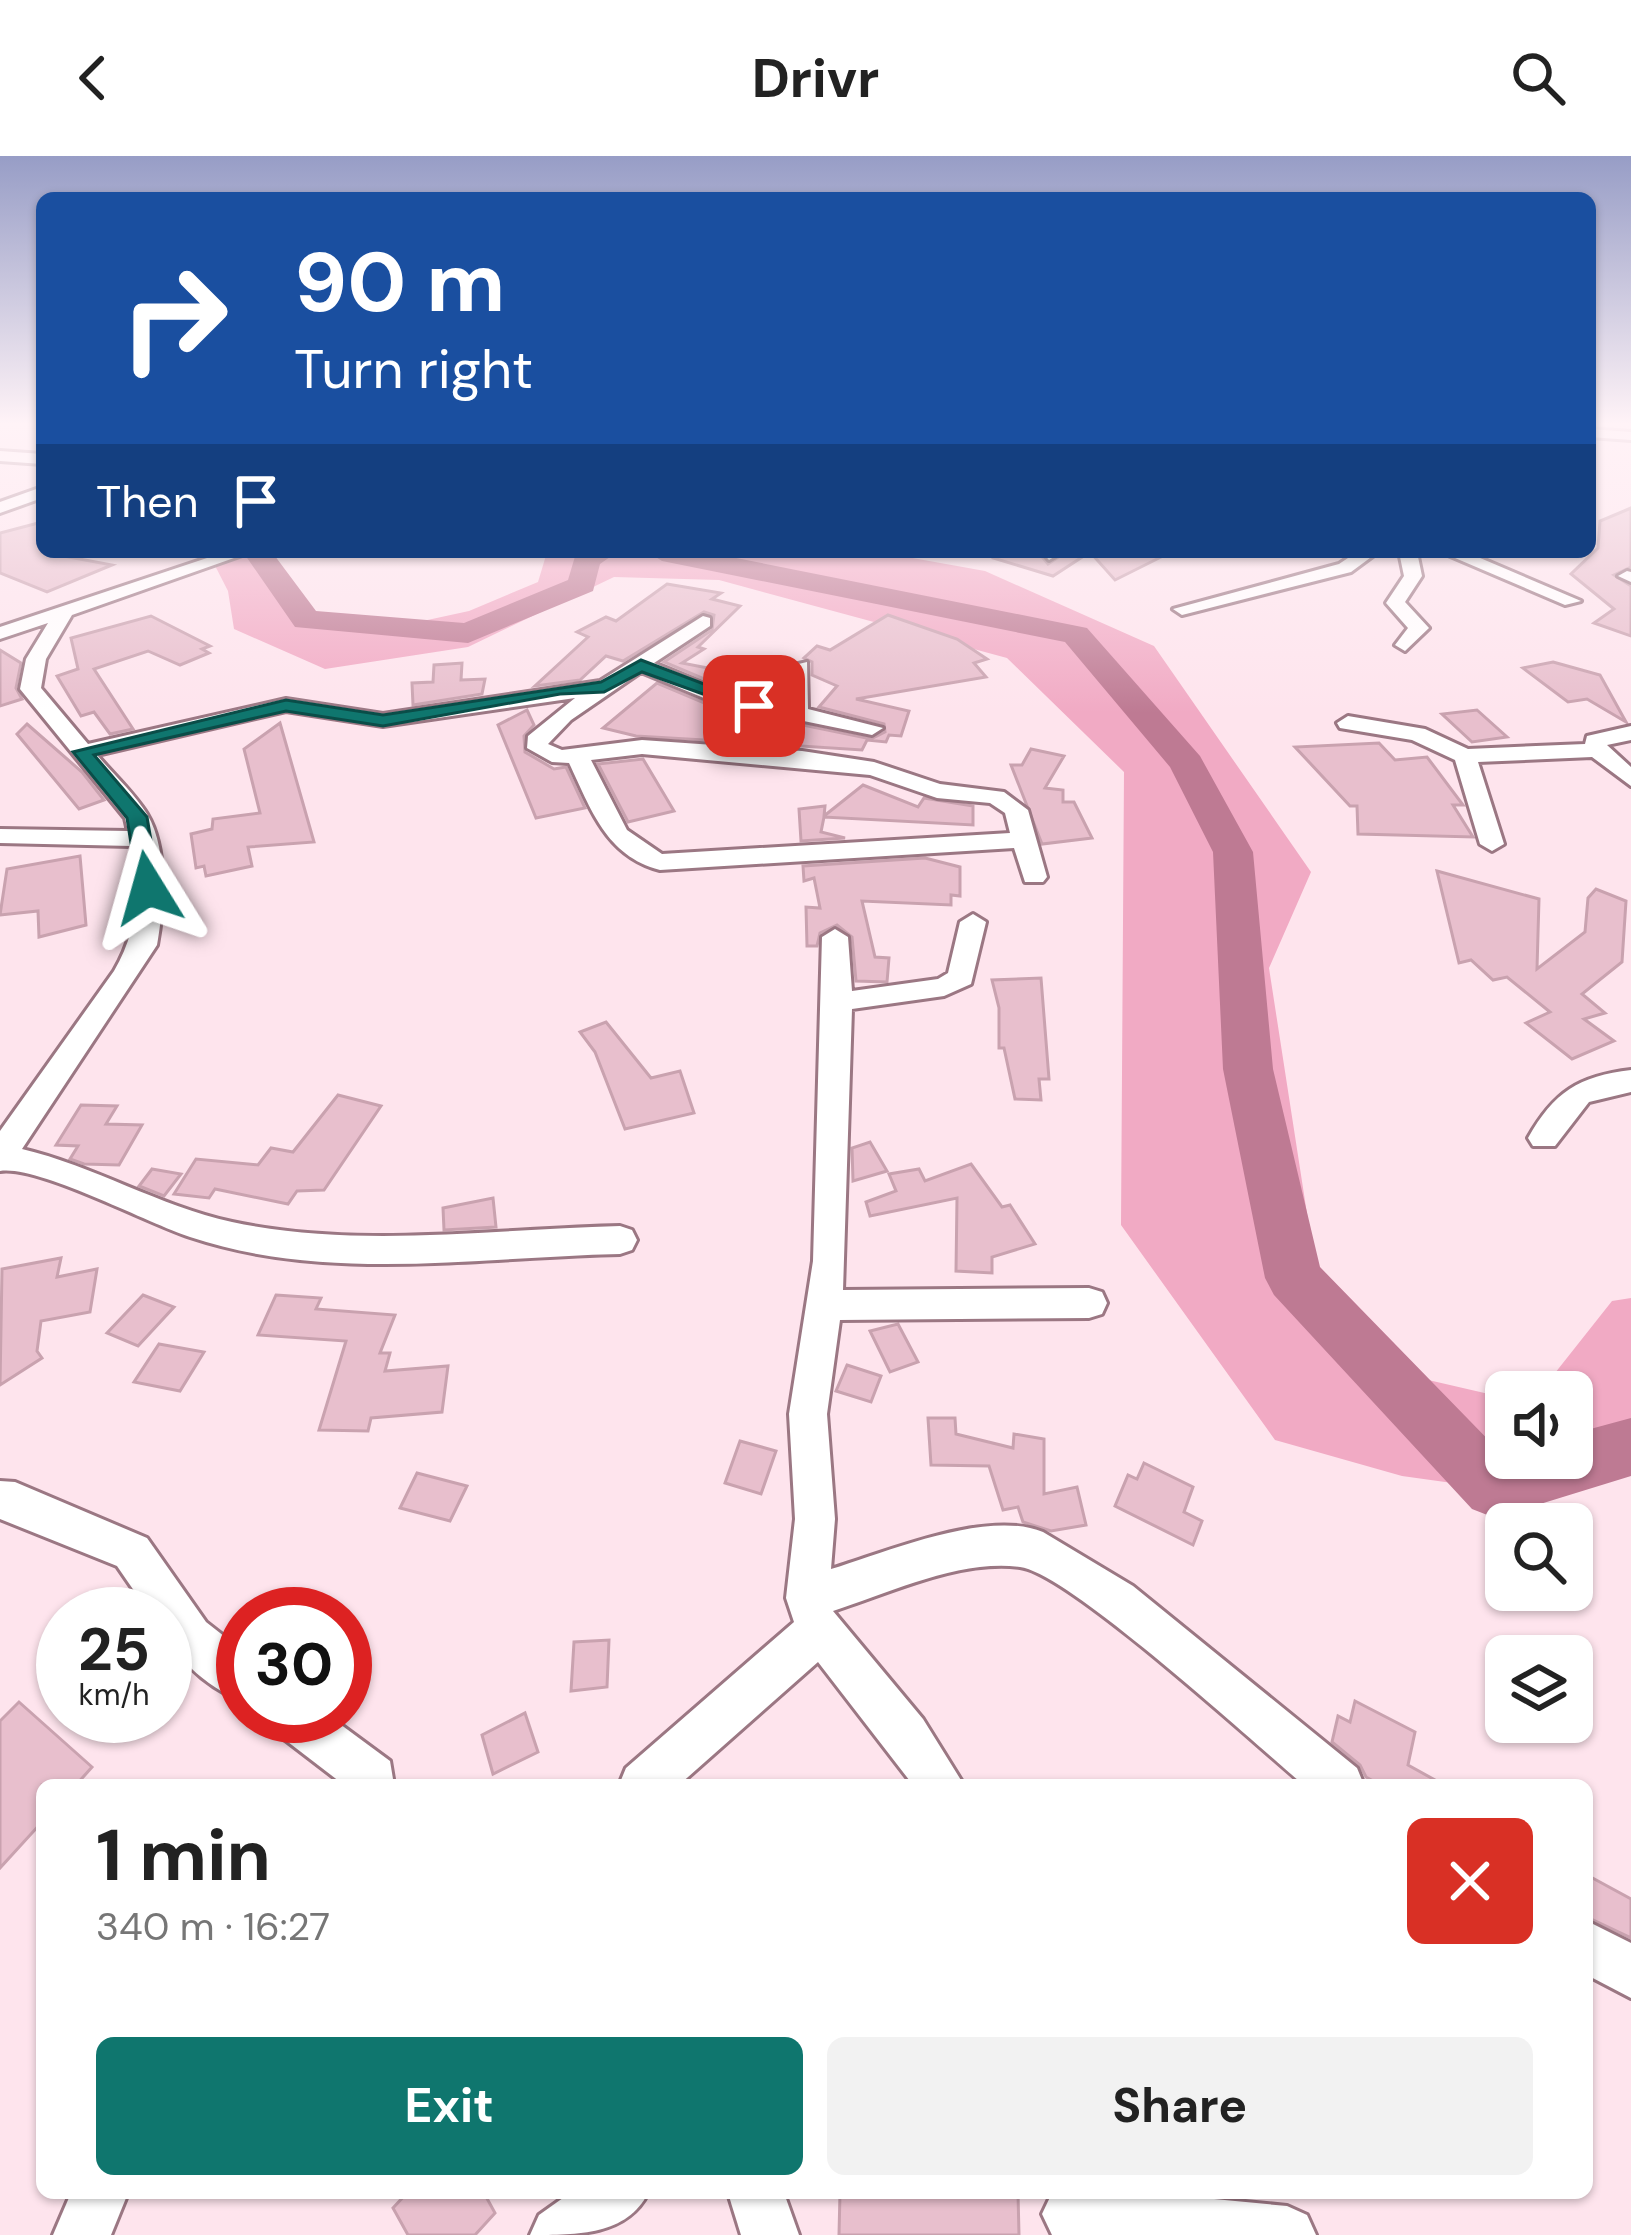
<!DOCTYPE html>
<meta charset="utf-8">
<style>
:root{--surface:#fff;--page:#f2f2f2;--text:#222;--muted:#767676;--accent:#0f766e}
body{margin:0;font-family:"DM Sans",sans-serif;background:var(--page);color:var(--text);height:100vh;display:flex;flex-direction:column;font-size:45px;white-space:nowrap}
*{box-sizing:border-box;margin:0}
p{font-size:39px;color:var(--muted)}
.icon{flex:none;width:66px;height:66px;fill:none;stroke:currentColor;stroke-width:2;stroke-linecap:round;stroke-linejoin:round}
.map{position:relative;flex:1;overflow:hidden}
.side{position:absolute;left:36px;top:1623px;width:1557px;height:420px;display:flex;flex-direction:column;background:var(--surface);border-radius:18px;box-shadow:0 3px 9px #0004}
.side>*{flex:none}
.hud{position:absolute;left:36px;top:36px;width:1560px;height:366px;border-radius:18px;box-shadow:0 3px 9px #0004;background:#1a4fa0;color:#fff;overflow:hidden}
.controls{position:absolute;left:1485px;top:1215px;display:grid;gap:24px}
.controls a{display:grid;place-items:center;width:108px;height:108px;border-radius:18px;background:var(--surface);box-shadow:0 3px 9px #0004;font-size:60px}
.speed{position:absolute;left:36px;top:1431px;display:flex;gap:24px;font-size:60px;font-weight:700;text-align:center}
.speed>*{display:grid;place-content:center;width:156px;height:156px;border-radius:50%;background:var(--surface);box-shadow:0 3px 9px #0004;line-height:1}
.speed small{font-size:30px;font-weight:400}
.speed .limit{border:18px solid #d22;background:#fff;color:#111}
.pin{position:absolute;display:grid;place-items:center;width:102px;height:102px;color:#fff;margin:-51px;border-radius:24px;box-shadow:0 6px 18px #0006}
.me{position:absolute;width:132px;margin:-66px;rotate:352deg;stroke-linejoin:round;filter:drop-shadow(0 0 9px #0008)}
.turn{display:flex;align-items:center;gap:42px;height:252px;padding:0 60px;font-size:54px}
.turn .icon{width:156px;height:156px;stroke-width:2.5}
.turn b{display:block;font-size:84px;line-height:102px}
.then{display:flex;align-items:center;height:114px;padding:0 60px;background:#0003;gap:24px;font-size:45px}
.round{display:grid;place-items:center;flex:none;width:126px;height:126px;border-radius:18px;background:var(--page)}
.summary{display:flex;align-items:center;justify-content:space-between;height:204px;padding:0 60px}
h1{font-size:72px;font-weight:700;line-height:90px}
.action{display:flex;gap:24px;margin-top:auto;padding:24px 60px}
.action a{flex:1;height:138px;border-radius:18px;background:var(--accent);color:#fff;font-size:48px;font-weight:700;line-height:138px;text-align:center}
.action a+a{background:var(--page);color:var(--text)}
header{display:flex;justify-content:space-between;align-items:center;height:156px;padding:0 60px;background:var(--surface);font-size:54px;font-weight:700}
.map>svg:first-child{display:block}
.green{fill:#f1aac4}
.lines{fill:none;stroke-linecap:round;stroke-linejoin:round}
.river{fill:#be7a93;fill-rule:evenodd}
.building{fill:#e8bfcd;stroke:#c9a2af;stroke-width:3}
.minor-casing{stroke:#9b7783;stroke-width:6}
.minor{fill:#fff;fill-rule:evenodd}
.route{fill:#0f766e;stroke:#0a4d48;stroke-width:3}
</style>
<header><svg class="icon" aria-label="back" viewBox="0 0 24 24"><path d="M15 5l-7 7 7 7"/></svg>Drivr<svg class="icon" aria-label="search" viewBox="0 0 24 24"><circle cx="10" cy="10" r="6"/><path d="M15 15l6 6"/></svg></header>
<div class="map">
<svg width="1631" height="2079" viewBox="0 0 1631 2079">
<rect width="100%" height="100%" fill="#fee4ed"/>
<polygon class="green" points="208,396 262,396 271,425 293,457 409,468 469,455 538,426 547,396 879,396 985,415 1154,490 1311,716 1269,812 1314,1103 1355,1207 1506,1242 1506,1302 1572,1302 1572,1236 1540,1236 1612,1145 1631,1142 1631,1293 1538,1339 1402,1320 1275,1284 1121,1069 1124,616 1007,502 719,424 614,421 468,491 325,513 234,473 228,435"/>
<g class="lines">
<g class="river">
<polygon points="243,396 272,396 316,455 464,467 568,424 576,397 617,396 600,408 593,435 468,487 295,471"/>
<polygon points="648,396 706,396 1087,472 1200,600 1253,696 1273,913 1320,1111 1506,1302 1572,1302 1572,1278 1631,1262 1631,1320 1495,1362 1472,1353 1274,1139 1265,1122 1223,913 1213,696 1170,611 1065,486 662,405"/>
</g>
</g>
<g class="building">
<polygon points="1631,352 1631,411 1614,419 1631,430 1631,480 1594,467 1614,453 1571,418 1598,392 1600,365"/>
<polygon points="42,366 42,396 112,409 47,436 0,417 0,377"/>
<polygon points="994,396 1038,396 1048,408 1066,396 1171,396 1115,424 1090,396 1053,420 993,402"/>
<polygon points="667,428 721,437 712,443 740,450 698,491 704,493 682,507 779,526 766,540 730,534 664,506 712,474 714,459 704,456 623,505 606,500 580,524 535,530 588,481 577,476 606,461 616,465"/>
<polygon points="888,459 957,483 987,503 974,507 986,521 856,543 909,555 901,580 889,579 886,586 867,584 862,594 785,589 803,569 871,583 885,576 884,568 819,551 837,530 812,519 812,506 804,502 817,490 830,494"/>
<polygon points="151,460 210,490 202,493 209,497 180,509 148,495 94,513 133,573 110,578 94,556 81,560 57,520 78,513 71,482"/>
<polygon points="0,494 21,507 16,532 22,543 0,550"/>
<polygon points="1553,506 1600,519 1626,566 1587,543 1568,546 1523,512"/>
<polygon points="462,507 461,524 485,523 482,538 413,549 412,527 433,526 434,509"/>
<polygon points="657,527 714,551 748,558 721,585 636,580 603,572"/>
<polygon points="527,554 534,569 524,580 525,596 554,613 566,611 585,652 536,662 498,569"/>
<polygon points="1477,554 1507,581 1472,586 1442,558"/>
<polygon points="280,567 314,686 248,691 252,710 206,720 204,710 196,712 191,678 212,673 213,663 260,657 244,593"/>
<polygon points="27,568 82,616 104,644 79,653 17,578"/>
<polygon points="1379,587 1395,604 1427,601 1463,649 1453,649 1473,681 1358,678 1357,650 1350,650 1295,591"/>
<polygon points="1031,593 1064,600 1045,632 1063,634 1063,646 1074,646 1092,682 1042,688 1011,609 1022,609"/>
<polygon points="643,603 674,655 628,666 598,608"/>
<polygon points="863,629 918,651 924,642 973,650 973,669 824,661 821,676 845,682 801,685 799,653 825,650 824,660"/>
<polygon points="80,700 86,769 39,781 38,755 0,759 7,713"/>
<polygon points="925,702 960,711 960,740 951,739 951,749 862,745 875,801 889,802 887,826 856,825 852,781 837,769 820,777 817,790 807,790 806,751 820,752 814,722 804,725 803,710"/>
<polygon points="1437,715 1539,743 1537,813 1585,776 1588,742 1596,733 1626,745 1622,806 1582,838 1605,857 1584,863 1614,885 1572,903 1526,867 1550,856 1507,821 1493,824 1471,804 1459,807"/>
<polygon points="1041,822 1049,923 1039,923 1041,944 1015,943 1004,892 999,892 999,852 992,824"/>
<polygon points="606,866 651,922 680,915 694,957 625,973 595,896 580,876"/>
<polygon points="338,939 381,950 324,1034 297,1035 288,1048 215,1033 209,1042 174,1038 196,1003 258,1009 271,992 293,996"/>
<polygon points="81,949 117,950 106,968 142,969 119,1009 84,1008 70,1003 78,990 56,989"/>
<polygon points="870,986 887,1015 853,1025 852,992"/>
<polygon points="971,1008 1002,1051 1010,1049 1035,1088 992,1101 992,1117 956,1115 957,1042 870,1060 866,1046 896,1035 889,1018 919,1013 925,1025"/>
<polygon points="152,1013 181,1018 164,1040 139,1030"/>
<polygon points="493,1042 496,1071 444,1074 443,1052"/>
<polygon points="61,1102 57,1121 97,1113 90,1156 41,1165 37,1195 42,1202 0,1229 2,1113"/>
<polygon points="143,1139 174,1151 138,1190 107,1177"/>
<polygon points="276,1139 321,1142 316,1153 395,1159 380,1197 390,1197 385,1215 448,1210 442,1256 371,1262 368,1275 319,1274 346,1185 258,1179"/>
<polygon points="898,1168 918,1206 890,1216 870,1175"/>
<polygon points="159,1188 204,1196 180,1235 134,1226"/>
<polygon points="847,1209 881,1220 871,1246 836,1235"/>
<polygon points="928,1262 955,1262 956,1278 1013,1292 1014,1278 1044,1283 1044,1338 1077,1331 1086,1369 1051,1375 1023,1366 1018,1351 1003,1354 989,1310 931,1309"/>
<polygon points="740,1285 776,1295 761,1338 725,1327"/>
<polygon points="1144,1307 1193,1331 1184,1356 1202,1365 1193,1389 1115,1350 1128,1319 1137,1323"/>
<polygon points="417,1317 467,1330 450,1365 400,1352"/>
<polygon points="609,1484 607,1531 571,1535 574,1486"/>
<polygon points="1355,1545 1415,1576 1408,1609 1444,1629 1380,1629 1366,1621 1360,1609 1332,1586 1338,1560 1350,1566"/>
<polygon points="19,1546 92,1611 76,1629 42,1629 42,1666 0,1712 0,1565"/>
<polygon points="525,1557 538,1596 493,1618 482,1579"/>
<polygon points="1587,1719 1631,1743 1631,1782 1587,1761"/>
<polygon points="407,2037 484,2037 495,2057 475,2079 408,2079 393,2052"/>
<polygon points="840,2037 1018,2037 1019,2079 839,2079"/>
</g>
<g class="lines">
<g class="minor-casing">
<g id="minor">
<polygon points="1590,273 1631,276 1631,284 1590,281"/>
<polygon points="0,295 42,298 42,308 0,305"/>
<polygon points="42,331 42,342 0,357 0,346"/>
<path d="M225 396H251L72 459 46 503 41 532 88 588 286 543 383 558 600 525 703 460 710 462V470L654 507 729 538 786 549 783 526 790 510 807 506 808 553 883 572 872 579 716 547 641 516 571 564 548 588 562 594 642 584 802 595 874 606 940 628 1004 636 1028 654 1047 721 1043 726H1025L1014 692 660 714C606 700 591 653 569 607L552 606 527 592 528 580 575 542 383 570 286 555 97 599C113 618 134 637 147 658 168 693 164 751 157 789L22 993C94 1010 159 1050 232 1066 358 1093 492 1073 620 1070L632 1074 637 1084 632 1094 620 1098C479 1101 327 1127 190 1081 147 1067 38 1009 0 1015V975L114 815C137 776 141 735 131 690L0 687V673L128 675 125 662 20 533 26 503 48 467 0 483V471ZM642 598 870 619 937 642 990 647 1005 657 1010 677 662 698 627 674 591 604Z"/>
<polygon points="1042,396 1062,396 1049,404"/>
<polygon points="1357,396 1378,396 1351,416 1182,459 1173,453 1339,408"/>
<polygon points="1399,396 1417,396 1422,420 1405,446 1429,472 1405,495 1395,489 1408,472 1386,447 1404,420"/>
<polygon points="1441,396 1466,396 1581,445 1565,449"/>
<polygon points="1627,415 1631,416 1631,426 1618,420"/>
<polygon points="1348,560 1425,573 1468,593 1585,588 1587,580 1631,570 1631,584 1607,589 1631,611 1631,630 1592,601 1478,606 1504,688 1492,695 1480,688 1455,604 1412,584 1340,572 1337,567"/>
<path d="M973 758 986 766 971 828 944 840 852 853 843 1134 1089 1132 1102 1136 1107 1147 1102 1158 1089 1162 840 1164 827 1258 835 1363 831 1413C887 1396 987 1353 1043 1376L1133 1430 1357 1612 1364 1629H1304C1256 1589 1069 1417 1020 1411 959 1403 890 1437 833 1455L923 1563 964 1629H913L818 1506 679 1629H619L626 1612 794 1466 786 1442 795 1363 789 1258 813 1105 822 781 835 773 848 781 852 835 938 823 948 817 960 766Z"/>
<path d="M1631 914V936L1589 946 1555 990H1533L1528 982C1554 936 1579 920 1631 914Z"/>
<path d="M0 1325 15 1326 147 1382 206 1466 243 1495V1546C207 1531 165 1498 165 1458H150L117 1410 0 1363Z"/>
<polygon points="268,1560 329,1560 390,1605 394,1629 344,1629 275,1576"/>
<polygon points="1587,1765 1631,1787 1631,1842 1587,1819"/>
<polygon points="71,2037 128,2037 111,2079 53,2079"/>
<path d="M570 2037H648C627 2079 578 2079 530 2079L539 2059Z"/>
<polygon points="728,2037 784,2037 799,2079 741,2079"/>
<polygon points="1052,2037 1151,2037 1287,2050 1307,2059 1316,2079 1052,2079 1042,2058"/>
</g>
</g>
<use href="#minor" class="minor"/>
</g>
<linearGradient id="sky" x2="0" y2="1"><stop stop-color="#979dc6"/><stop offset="0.48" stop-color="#fff3f7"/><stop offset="1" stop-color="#fff3f7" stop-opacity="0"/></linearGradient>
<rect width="1631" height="557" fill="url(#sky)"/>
<polygon class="route" points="641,504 762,550 747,554 642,516 604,536 560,538 383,570 286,555 94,599 147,661 159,732 148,738 138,732 127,662 73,596 286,544 383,559 601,526"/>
</svg>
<div class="controls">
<a><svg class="icon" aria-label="sound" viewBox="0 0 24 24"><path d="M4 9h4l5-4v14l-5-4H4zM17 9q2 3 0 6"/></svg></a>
<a><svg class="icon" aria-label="search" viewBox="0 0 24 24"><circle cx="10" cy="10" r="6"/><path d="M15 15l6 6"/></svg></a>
<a><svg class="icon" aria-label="layers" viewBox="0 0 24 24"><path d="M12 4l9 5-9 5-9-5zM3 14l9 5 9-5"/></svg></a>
</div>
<div class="speed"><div>25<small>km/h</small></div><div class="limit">30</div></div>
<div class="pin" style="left:754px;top:550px;background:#d93025"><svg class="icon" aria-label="arrive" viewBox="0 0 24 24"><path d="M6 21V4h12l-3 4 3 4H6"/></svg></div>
<svg class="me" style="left:148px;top:732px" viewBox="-20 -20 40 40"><path d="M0-17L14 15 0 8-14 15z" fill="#0f766e" stroke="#fff" stroke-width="4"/></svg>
<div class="hud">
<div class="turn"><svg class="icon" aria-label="right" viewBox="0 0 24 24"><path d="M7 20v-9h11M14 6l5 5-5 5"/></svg><div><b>90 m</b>Turn right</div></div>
<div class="then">Then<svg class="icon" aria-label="arrive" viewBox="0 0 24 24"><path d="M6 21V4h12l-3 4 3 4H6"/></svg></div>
</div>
<section class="side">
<div class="summary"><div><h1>1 min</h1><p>340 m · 16:27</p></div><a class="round" style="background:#d93025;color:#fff"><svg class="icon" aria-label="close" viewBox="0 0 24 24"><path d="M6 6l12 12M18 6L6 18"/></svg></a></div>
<div class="action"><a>Exit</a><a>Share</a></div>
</section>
</div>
